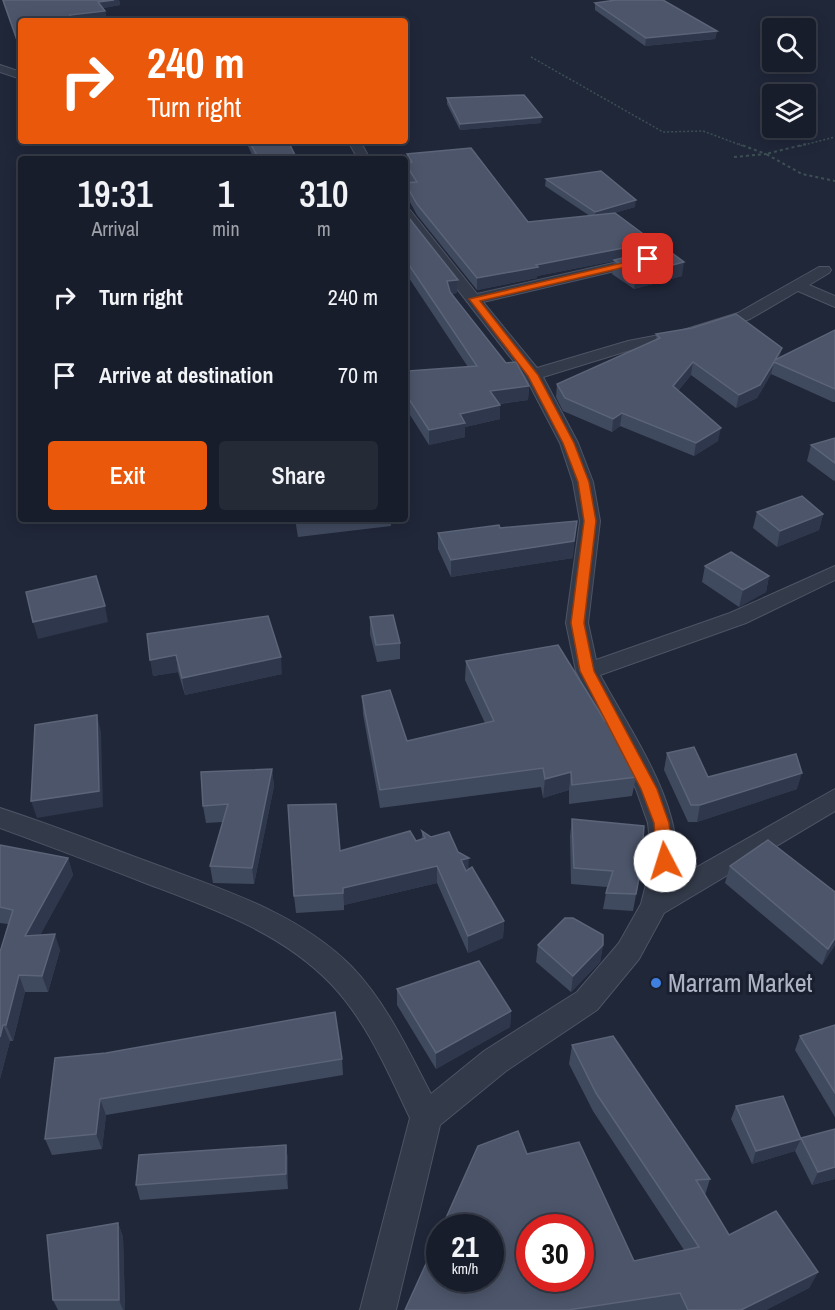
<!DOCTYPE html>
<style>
:root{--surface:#181d2b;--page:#252a37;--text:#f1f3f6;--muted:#9fa2a9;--line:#363b47;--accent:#ea580c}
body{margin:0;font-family:"Archivo Narrow",sans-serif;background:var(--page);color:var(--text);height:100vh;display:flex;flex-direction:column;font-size:22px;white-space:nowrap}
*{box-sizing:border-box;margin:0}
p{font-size:20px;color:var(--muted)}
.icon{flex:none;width:33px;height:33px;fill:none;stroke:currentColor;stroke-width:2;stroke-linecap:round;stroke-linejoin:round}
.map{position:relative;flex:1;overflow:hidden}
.side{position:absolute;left:18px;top:156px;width:390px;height:366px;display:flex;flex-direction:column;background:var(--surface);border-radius:6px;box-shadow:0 3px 15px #0003,0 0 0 2px var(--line)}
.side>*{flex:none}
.banner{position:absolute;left:18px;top:18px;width:390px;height:126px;border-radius:6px;box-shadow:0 3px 15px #0003,0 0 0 2px var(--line);background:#ea580c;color:#fff;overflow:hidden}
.tools{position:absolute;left:762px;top:18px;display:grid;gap:12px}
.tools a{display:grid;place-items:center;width:54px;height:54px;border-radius:6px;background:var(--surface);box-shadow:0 3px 15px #0003,0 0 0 2px var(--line);font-size:30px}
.speed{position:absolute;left:426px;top:1214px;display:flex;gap:12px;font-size:30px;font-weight:700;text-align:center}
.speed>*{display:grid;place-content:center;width:78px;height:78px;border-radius:50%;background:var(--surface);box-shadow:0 3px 15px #0003,0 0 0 2px var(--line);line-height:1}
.speed small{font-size:15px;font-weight:400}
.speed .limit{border:9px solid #d22;background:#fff;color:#111}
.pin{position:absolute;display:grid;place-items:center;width:51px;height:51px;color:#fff;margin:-26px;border-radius:12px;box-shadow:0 3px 9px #0006}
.me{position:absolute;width:66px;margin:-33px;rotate:355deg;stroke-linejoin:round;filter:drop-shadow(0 0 4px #0008)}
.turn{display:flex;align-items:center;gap:21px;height:126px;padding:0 30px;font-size:27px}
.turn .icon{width:78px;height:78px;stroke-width:2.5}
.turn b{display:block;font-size:42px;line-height:51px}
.eta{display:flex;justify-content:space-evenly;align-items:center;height:102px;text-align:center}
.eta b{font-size:36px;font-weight:600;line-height:42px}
.button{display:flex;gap:12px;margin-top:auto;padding:12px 30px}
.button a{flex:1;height:69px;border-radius:6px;background:var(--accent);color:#fff;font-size:24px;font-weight:600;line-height:69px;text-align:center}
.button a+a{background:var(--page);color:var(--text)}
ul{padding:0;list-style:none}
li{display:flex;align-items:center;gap:18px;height:78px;padding:0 30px}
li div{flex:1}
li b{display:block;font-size:22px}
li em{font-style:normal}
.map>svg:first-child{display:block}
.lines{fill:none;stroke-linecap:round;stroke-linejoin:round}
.street-casing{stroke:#4e5464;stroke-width:2}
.path-far1{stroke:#3c5054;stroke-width:1.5;stroke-dasharray:2 2;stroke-linecap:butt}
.path{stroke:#3c5054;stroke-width:2;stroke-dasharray:3 3;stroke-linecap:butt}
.street{fill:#333a49;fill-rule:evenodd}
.wall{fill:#404a5f}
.shaded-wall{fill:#2e374b}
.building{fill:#4c556a;stroke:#5b6478;stroke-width:1.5;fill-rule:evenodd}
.route{fill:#ea580c;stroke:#983908;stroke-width:1.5}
.shop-dot{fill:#3f7fe0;stroke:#191f2e;stroke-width:2}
.labels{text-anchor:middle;stroke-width:6;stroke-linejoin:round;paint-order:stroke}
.near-poi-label{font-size:26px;fill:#aeb4c6;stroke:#191f2e;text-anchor:start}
</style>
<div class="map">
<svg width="835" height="1310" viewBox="0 0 835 1310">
<rect width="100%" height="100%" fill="#202739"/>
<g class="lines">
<g class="street-casing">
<g id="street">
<polygon points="0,65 21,72 21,79 0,72"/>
<polygon points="348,141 360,141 370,159 358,159"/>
<path d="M405 209 410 210 477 294 644 256 649 257 651 260 649 263 483 302 537 368 628 341 680 331 738 313 819 267H829L831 270 829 273 809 285 835 296V307L798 291 750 319 689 338 637 348 543 377 578 443 593 482 600 521 588 623 596 660 730 613 835 566V580L746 623 600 675C631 733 690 813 674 880L835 789V811L664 913 639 959 597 1010 506 1071 440 1125 396 1310H360L410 1118C388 1072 367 1022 332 985 282 932 211 908 145 883 97 864 49 846 0 828V808C49 824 98 843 146 861 218 888 296 911 351 966 386 1002 408 1050 431 1094L484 1051 577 992 619 943 641 904 652 861 648 823 636 789 576 671 566 623 580 521 573 482 560 443 525 376 405 222Z"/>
</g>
</g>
<g class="path-far1">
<polyline points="531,57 663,132 703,131 743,146"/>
<polyline points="800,146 835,137"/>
</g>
<g class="path">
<polyline points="806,144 766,154 802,174 835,181"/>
<polyline points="734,157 766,154 739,144"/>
</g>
<use href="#street" class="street"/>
</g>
<g class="wall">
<polygon points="2,0 119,0 120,5 103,8 105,11 106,17 21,21 21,54"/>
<polygon points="595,3 717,31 715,39 645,46 595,10"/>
<polygon points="447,98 541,123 460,130 447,104"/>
<polygon points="247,141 288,141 297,159 254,159 248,146"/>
<polygon points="407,154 528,222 590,216 545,186 546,179 635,207 614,213 653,251 657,249 657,242 682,276 634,289 612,274 614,261 537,276 537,278 477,290 417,215 405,193 405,183 410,182 405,173 405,163 407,163"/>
<polygon points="405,213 458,280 457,293 451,294 506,363 529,386 528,400 500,404 500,419 465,427 465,437 429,445 405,407 405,352 408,371 468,367 405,272"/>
<polygon points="835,330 835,402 833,402 771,374 757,398 736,408 691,375 678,391 718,441 694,456 620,426 612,432 563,411 556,397 557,384 656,341 656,334 779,357"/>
<polygon points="835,438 835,480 834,481 807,461 811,445"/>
<polygon points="757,512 823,514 819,530 777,547 753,528"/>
<polygon points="295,519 391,519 391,526 298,537"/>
<polygon points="500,528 573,558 451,577 438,549 438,533"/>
<polygon points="705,566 769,576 766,592 739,607 702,582"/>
<polygon points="370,617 400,643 400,659 377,662 370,634"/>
<polygon points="147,634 282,674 185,695 178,672 153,676"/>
<polygon points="466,661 636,777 632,796 569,804 569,790 543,798 541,787 380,808 363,714 362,696 407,741 485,723 465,680"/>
<polygon points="667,753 708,777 797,789 697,822 688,822 664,770"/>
<polygon points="272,769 274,786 254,884 213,883 210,866 223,822 206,823 203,806"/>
<polygon points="572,819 643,840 647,836 633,911 603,909 606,893 607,887 571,884 570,836"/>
<polygon points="422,831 458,852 504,921 503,938 468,953 437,883 344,905 344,910 296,913 294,896 340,851 416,841 422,839"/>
<polygon points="0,845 68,858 73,875 40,935 60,950 48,992 25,992 13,1041 10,1041 0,1079 0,952 8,924 0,923"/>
<polygon points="730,866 835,892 835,945 822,965 725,883"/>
<polygon points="538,945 603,945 600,962 571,992 536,962"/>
<polygon points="397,989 511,1011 510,1027 436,1069 397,1005"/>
<polygon points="835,1025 835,1117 795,1050 800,1036"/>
<polygon points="572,1045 710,1179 705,1195 729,1235 818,1272 809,1288 766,1310 405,1310 527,1154 634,1261 684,1250 593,1111 569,1064"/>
<polygon points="55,1058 342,1059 343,1075 106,1115 102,1149 52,1155 45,1139"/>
<polygon points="736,1106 801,1139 801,1138 835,1179 812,1185 795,1151 752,1164 731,1119"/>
<polygon points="286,1145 288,1160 288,1189 140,1200 136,1185"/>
<polygon points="118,1223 123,1237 125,1310 58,1310 53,1300"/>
</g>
<g class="shaded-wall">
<polygon points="114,0 119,0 120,5 99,9 98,2"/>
<polygon points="105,11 106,17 71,21 70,15"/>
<polygon points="717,31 715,39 645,46 646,38"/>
<polygon points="542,117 541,123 460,130 460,124"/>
<polygon points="636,200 635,207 595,219 595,212"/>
<polygon points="654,242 653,254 614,260 614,261 537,276 537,278 477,290 477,278 536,265"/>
<polygon points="684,262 682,276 634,289 636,275"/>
<polygon points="458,280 457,293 447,294 447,281"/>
<polygon points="782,348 779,360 775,360"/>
<polygon points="693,362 691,375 671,399 673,386"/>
<polygon points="774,362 771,374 757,398 736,408 739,395"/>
<polygon points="529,386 528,400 490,405 490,391"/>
<polygon points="500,405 500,419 465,427 465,437 429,445 429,430 460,414"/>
<polygon points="622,413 620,426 612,432 613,419"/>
<polygon points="721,428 718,441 694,456 696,443"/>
<polygon points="823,514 819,530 777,547 780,531"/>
<polygon points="577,521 573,558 451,577 451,560"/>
<polygon points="769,576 766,592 739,607 743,590"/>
<polygon points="105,606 108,622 38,639 33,622"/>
<polygon points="176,655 178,672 153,676 150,660"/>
<polygon points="281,657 282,674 185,695 182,678"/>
<polygon points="97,715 101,732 103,807 37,818 31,801"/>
<polygon points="272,769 274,786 254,884 252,868"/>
<polygon points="571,772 569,790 543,798 545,779"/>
<polygon points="802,773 797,789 697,822 700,805"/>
<polygon points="68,858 73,875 31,952 25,936"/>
<polygon points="469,858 468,875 461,860"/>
<polygon points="437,866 437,883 344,905 343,888"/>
<polygon points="504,921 503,938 468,953 468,936"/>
<polygon points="55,934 60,950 48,992 42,976"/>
<polygon points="835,938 835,945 822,965 828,949"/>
<polygon points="603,945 600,962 571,992 573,976"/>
<polygon points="19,975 25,992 13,1041 6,1025"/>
<polygon points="511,1011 510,1027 436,1069 436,1053"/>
<polygon points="3,1025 10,1041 0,1079 0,1037"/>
<polygon points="100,1099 106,1115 102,1149 96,1134"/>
<polygon points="801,1139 795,1151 752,1164 756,1151"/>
<polygon points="286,1145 288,1160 288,1189 286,1174"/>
<polygon points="835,1167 835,1179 812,1185 818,1172"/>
<polygon points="118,1223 123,1237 125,1310 123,1310 119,1300"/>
<polygon points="818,1272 809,1288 766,1310 741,1310"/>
</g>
<g class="building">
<polygon points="3,0 114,0 98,2 105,11 70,15 73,21 21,21 21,51"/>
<polygon points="616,0 663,0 717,31 646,38 595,3"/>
<polygon points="524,95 542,117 460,124 447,98"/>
<polygon points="249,141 288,141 297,159 259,159"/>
<polygon points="471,148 528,222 615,213 654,242 536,265 538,267 477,278 417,204 405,183 417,182 405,163 412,162 407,154"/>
<polygon points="601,171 636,200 595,212 546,179"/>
<polygon points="405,213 458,280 447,281 450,292 506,363 516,362 529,386 490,391 500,405 460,414 465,423 429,430 405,393 405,352 408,371 477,366 405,259"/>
<polygon points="657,242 684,262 636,275 614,260 655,250 659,246"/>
<polygon points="736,314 782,348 775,360 835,330 835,389 774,362 760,385 739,395 693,362 673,386 721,428 696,443 622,413 613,419 565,398 557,384 660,338 656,334 692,328"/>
<polygon points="835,438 835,463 811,445"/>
<polygon points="802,496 823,514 780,531 757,512"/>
<polygon points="296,519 321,519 297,522"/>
<polygon points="577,521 574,541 451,560 438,533 499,525 500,528"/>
<polygon points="731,552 769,576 743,590 705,566"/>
<polygon points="96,576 105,606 33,622 26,592"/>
<polygon points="393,615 400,643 376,645 370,617"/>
<polygon points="268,616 281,657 182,678 176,655 150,660 147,634"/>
<polygon points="558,645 605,721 610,719 629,755 636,777 572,785 571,772 545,779 543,768 380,790 362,696 390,690 407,741 494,721 466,661"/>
<polygon points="97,715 99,791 31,801 35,725"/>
<polygon points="694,747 708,777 796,754 802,773 700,805 691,805 667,753"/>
<polygon points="272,769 252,868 210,866 228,804 203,806 201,772"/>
<polygon points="336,804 340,851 410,831 416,841 425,838 422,831 431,837 449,832 458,852 469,858 461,860 466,871 472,867 504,921 468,936 437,866 343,888 343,893 294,896 288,805"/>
<polygon points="572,819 644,826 643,840 647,836 636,894 606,893 613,871 574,868"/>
<polygon points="768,840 835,892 835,938 828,949 730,866"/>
<polygon points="0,845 68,858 25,936 55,934 42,976 19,975 6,1025 3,1025 0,1037 0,952 13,910 0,907"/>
<polygon points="565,918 573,918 603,935 603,945 573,976 538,945"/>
<polygon points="479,961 511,1011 436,1053 397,989"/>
<polygon points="335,1012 342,1059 100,1099 96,1134 45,1139 55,1058 106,1053"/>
<polygon points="835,1025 835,1093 800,1036"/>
<path d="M613 1036 710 1179 696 1180 729 1235 776 1211 818 1272 741 1310H688L680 1293 568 1310H405L440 1233V1278H490V1227H442L478 1146 518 1131 527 1154 579 1142 634 1261 699 1247 596 1093 572 1045ZM530 1227H580V1278H530Z"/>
<polygon points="783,1096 801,1139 756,1151 736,1106"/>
<polygon points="835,1129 835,1167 818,1172 801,1138"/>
<polygon points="286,1145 286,1174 136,1185 139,1155"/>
<polygon points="118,1223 119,1300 53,1300 47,1235"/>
</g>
<polygon class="route" points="648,257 652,259 651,261 480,301 538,375 574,443 589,482 596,521 584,623 594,671 657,789 669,823 673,861 665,867 657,861 654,823 641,789 580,671 571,623 584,521 578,482 563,443 528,376 469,299"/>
<circle class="shop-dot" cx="656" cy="983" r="6"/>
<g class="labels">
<g class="near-poi-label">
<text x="668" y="992">Marram Market</text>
</g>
</g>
</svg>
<div class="tools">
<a><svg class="icon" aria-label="search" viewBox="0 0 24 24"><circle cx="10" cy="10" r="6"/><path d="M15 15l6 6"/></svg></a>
<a><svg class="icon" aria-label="layers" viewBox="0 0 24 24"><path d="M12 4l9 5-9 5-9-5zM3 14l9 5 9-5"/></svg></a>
</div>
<div class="speed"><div>21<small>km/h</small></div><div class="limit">30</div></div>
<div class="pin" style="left:648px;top:259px;background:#d93025"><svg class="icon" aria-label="arrive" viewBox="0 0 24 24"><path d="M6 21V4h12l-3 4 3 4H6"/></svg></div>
<svg class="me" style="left:665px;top:861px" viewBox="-20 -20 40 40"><circle r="19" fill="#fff"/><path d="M0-13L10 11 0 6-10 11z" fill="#ea580c"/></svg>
<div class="banner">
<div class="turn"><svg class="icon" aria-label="right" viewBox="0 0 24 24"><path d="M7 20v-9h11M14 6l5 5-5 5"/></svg><div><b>240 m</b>Turn right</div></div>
</div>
<section class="side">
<div class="eta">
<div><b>19:31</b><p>Arrival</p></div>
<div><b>1</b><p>min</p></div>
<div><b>310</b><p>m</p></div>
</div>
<ul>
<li><svg class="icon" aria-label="right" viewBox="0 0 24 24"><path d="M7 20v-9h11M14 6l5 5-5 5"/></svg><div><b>Turn right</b></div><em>240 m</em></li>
<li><svg class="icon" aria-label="arrive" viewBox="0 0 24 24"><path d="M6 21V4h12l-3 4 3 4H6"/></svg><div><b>Arrive at destination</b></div><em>70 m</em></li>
</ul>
<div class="button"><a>Exit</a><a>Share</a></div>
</section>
</div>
